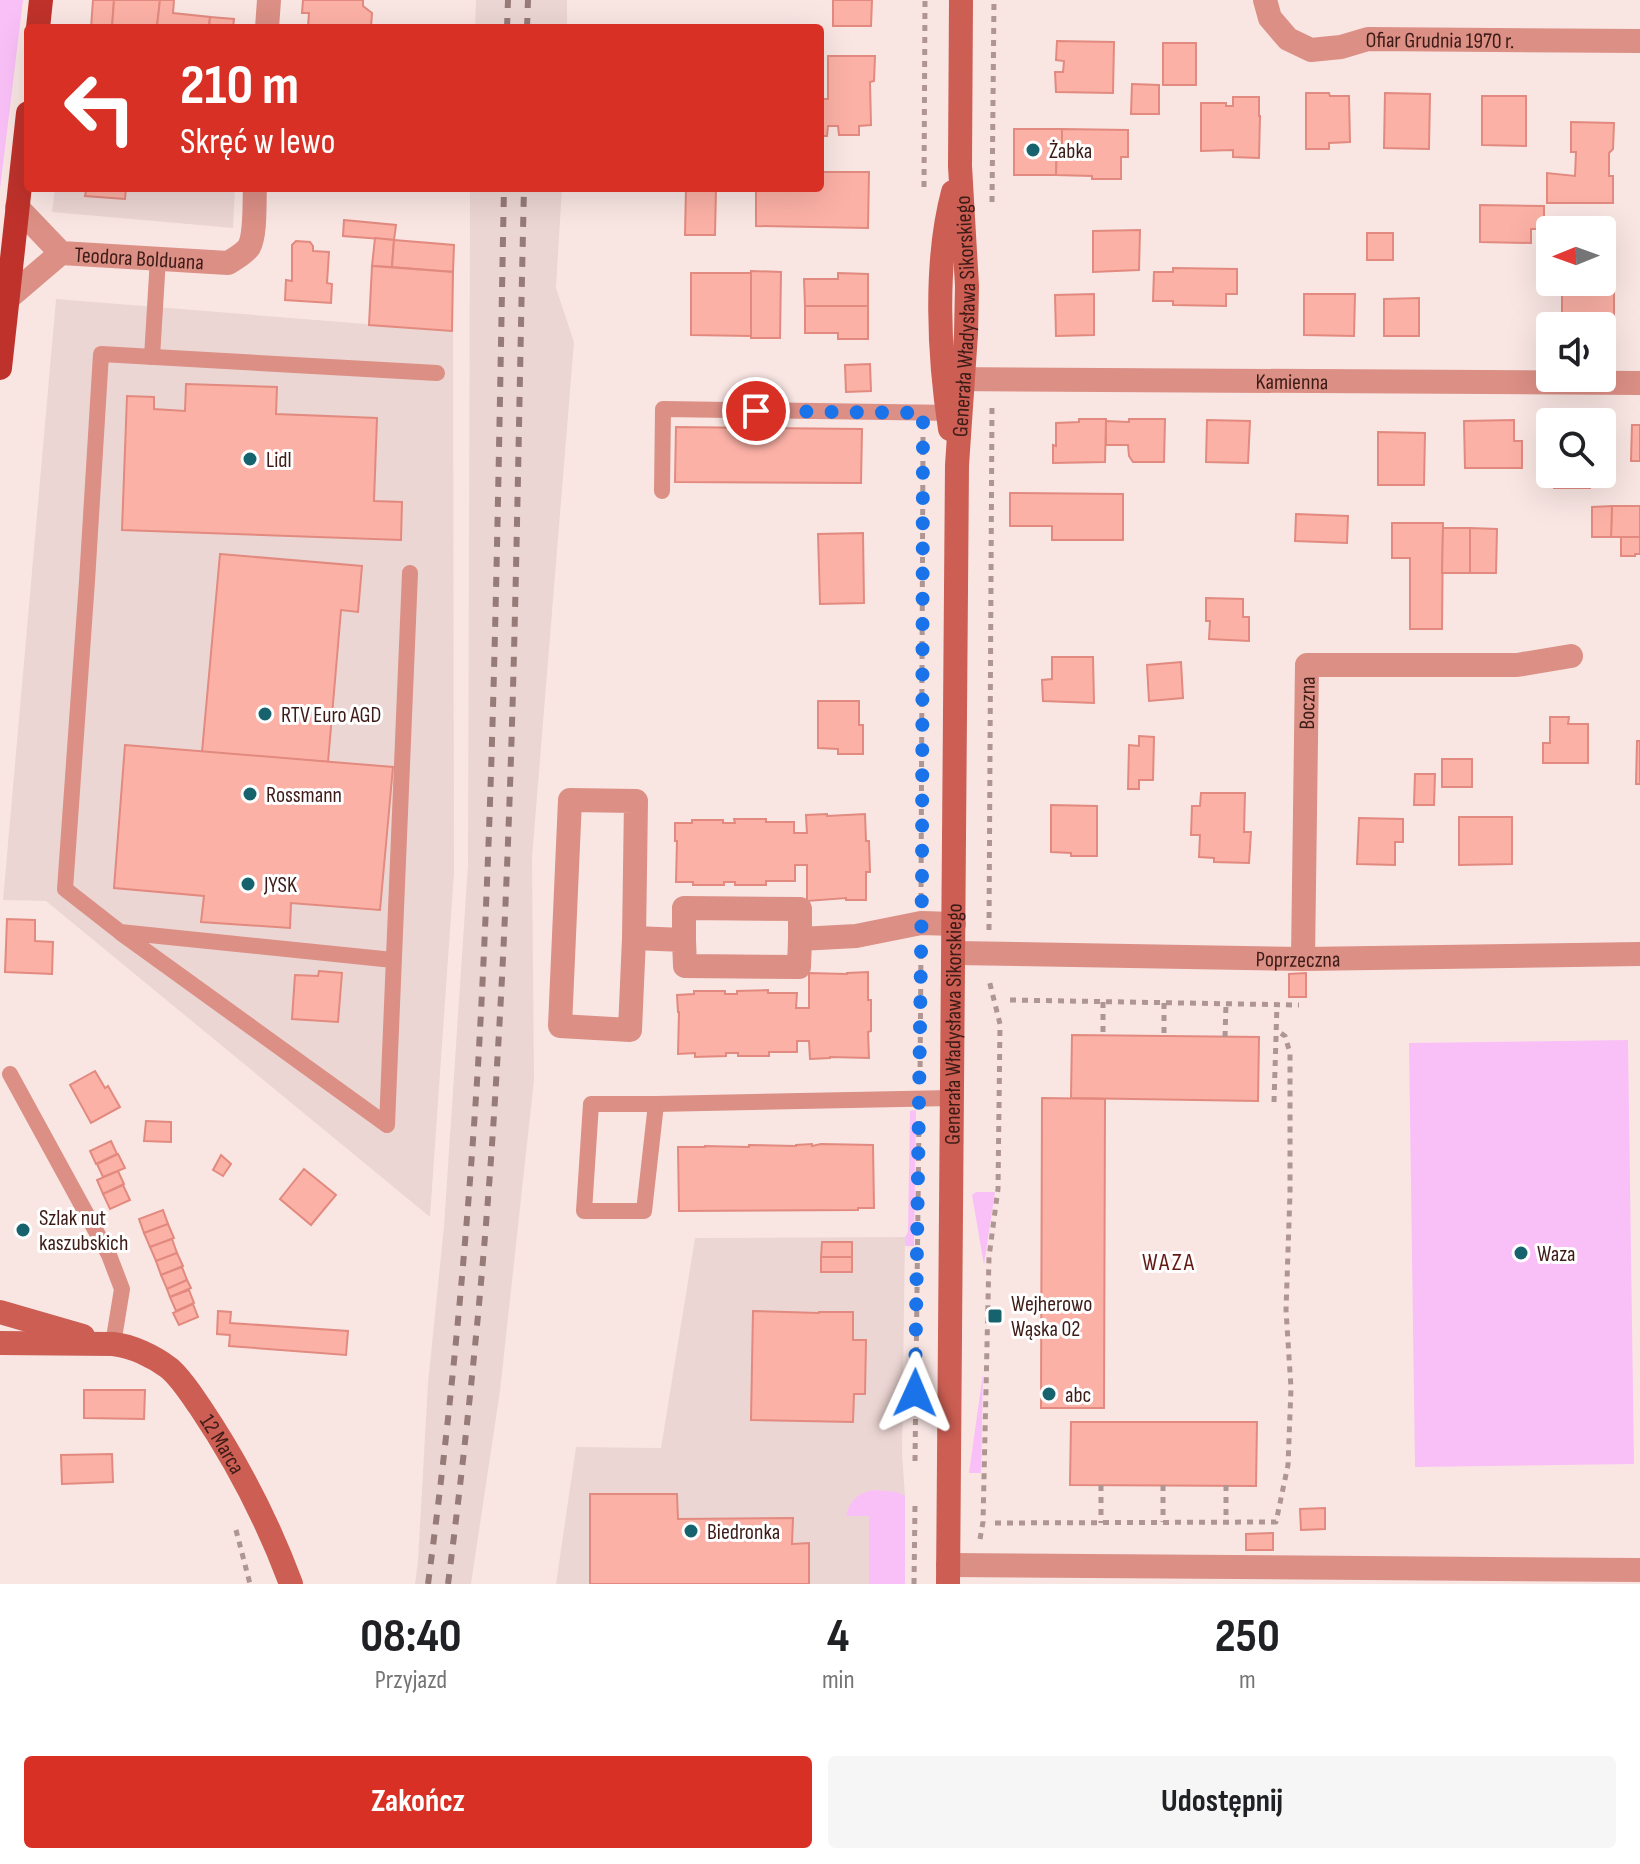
<!DOCTYPE html>
<html lang="pl">
<meta charset="utf-8">
<style>
:root{--surface:#fff;--page:#f6f6f6;--text:#202124;--muted:#757577;--accent:#d93025}
body{margin:0;font-family:"Sofia Sans Condensed",sans-serif;background:var(--page);color:var(--text);height:100vh;display:flex;flex-direction:column;font-size:30px;white-space:nowrap}
*{box-sizing:border-box;margin:0}
p{font-size:26px;color:var(--muted)}
.icon{flex:none;width:44px;height:44px;fill:none;stroke:currentColor;stroke-width:2;stroke-linecap:round;stroke-linejoin:round}
.map{position:relative;height:1584px;overflow:hidden}
.side{display:flex;flex-direction:column;background:var(--surface);flex:1}
.side>*{flex:none}
.guide{position:absolute;left:24px;top:24px;width:800px;height:168px;border-radius:8px;box-shadow:0 8px 32px #0002;background:#d93025;color:#fff;overflow:hidden}
.needle{width:52px;rotate:269deg}
.tools{position:absolute;left:1536px;top:216px;display:grid;gap:16px}
.tools a{display:grid;place-items:center;width:80px;height:80px;border-radius:8px;background:var(--surface);box-shadow:0 8px 32px #0002;font-size:40px}
.pin{position:absolute;display:grid;place-items:center;width:68px;height:68px;color:#fff;margin:-34px;border:4px solid #fff;border-radius:50%;box-shadow:0 2px 8px #0007}
.me{position:absolute;width:88px;margin:-44px;rotate:1deg;stroke-linejoin:round;filter:drop-shadow(0 0 6px #0008)}
.turn{display:flex;align-items:center;gap:28px;height:168px;padding:0 24px;font-size:36px}
.turn .icon{width:104px;height:104px;stroke-width:2.5}
.turn b{display:block;font-size:56px;line-height:68px}
.eta{display:flex;justify-content:space-evenly;align-items:center;height:136px;text-align:center}
.eta b{font-size:48px;font-weight:700;line-height:56px}
.action{display:flex;gap:16px;margin-top:auto;padding:16px 24px}
.action a{flex:1;height:92px;border-radius:8px;background:var(--accent);color:#fff;font-size:32px;font-weight:700;line-height:92px;text-align:center}
.action a+a{background:var(--page);color:var(--text)}
.map>svg:first-child{display:block}
.built{fill:#ecd6d3}
.green{fill:#f9c0f7}
.building{fill:#fcb1a6;stroke:#e28a7f;stroke-width:2}
.lines{fill:none;stroke-linecap:round;stroke-linejoin:round}
.path{stroke:#af9692;stroke-width:5;stroke-dasharray:6 6;stroke-linecap:butt}
.lane{stroke:#db8f85;stroke-width:16}
.street{stroke:#db8f85;stroke-width:24}
.secondary{stroke:#cc5e53;stroke-width:24}
.primary{stroke:#be322b;stroke-width:24}
.rail{stroke:#967b78;stroke-width:6;stroke-dasharray:10 10;stroke-linecap:butt}
.route{stroke:#1a73e8;stroke-width:14;stroke-dasharray:0 25.2}
.poi-dot{fill:#16636d;stroke:#fff;stroke-width:3}
.labels{text-anchor:middle;stroke-width:6;stroke-linejoin:round;paint-order:stroke}
.street-label{font-size:22px;fill:#3d1b17;stroke:#fff}
.poi-label{font-size:22px;fill:#3d1b17;stroke:#fff;text-anchor:start}
.neighbourhood-label{font-size:24px;letter-spacing:2px;fill:#651914;stroke:#fff}
</style>
<div class="map">
<svg width="1640" height="1584" viewBox="0 0 1640 1584">
<rect width="100%" height="100%" fill="#f9e6e3"/>
<g class="built">
<polygon points="476,0 567,0 567,28 475,28"/>
<polygon points="55,188 235,188 233,228 52,212"/>
<polygon points="470,188 562,188 556,288 574,342 532,858 534,1080 500,1391 471,1584 415,1584 418,1561 428,1383 444,1226 468,865"/>
<polygon points="56,299 453,331 454,873 430,1217 46,901 3,900"/>
<polygon points="905,1237 902,1453 905,1496 905,1584 556,1584 576,1447 661,1448 695,1238"/>
</g>
<g class="green">
<polygon points="0,0 23,0 0,189"/>
<polygon points="1628,1040 1634,1464 1415,1467 1409,1043"/>
<polygon points="916,1110 914,1246 905,1246 905,1237 908,1232 910,1111"/>
<polygon points="976,1192 995,1192 984,1265 972,1195"/>
<polygon points="983,1373 981,1473 969,1473"/>
<path d="M873 1490 897 1492 905 1496V1584H869V1516H846C849 1501 858 1493 873 1490Z"/>
</g>
<g class="building">
<polygon points="93,0 114,0 112,28 91,28"/>
<polygon points="114,0 160,0 157,26 155,28 112,28"/>
<polygon points="160,0 174,0 173,13 210,17 209,28 155,28 157,26"/>
<polygon points="303,0 363,0 363,6 372,13 371,27 308,27 309,13 302,13"/>
<polygon points="833,0 872,0 871,26 833,26"/>
<polygon points="210,17 234,19 233,28 209,28"/>
<polygon points="1057,41 1114,42 1113,93 1056,92 1055,72 1063,72 1064,61 1056,60"/>
<rect x="1163" y="43" width="33" height="42"/>
<polygon points="828,56 875,56 874,81 870,82 871,125 859,126 859,135 839,135 838,126 828,126 827,136 820,136 820,99 828,99"/>
<polygon points="1132,84 1159,85 1159,114 1131,114"/>
<polygon points="1306,93 1329,93 1330,96 1349,96 1350,142 1329,143 1329,149 1306,149"/>
<polygon points="1385,93 1430,94 1429,149 1384,148"/>
<polygon points="1482,96 1526,96 1526,146 1482,145"/>
<polygon points="1233,97 1259,97 1259,116 1260,116 1259,158 1233,157 1233,150 1201,151 1201,103 1226,103 1226,106 1233,106"/>
<polygon points="1571,122 1614,123 1613,149 1609,153 1609,176 1613,176 1613,203 1547,203 1547,173 1575,176 1576,152 1571,152"/>
<polygon points="1014,129 1062,129 1062,143 1057,143 1056,175 1014,175"/>
<polygon points="1062,129 1128,130 1128,157 1121,157 1121,179 1092,179 1092,176 1056,175 1057,143 1062,143"/>
<polygon points="820,172 869,172 868,228 756,226 756,188 820,188"/>
<polygon points="75,188 126,188 125,199 85,196 86,191 74,190"/>
<polygon points="686,188 716,188 715,235 685,235"/>
<polygon points="1480,205 1544,206 1544,229 1531,229 1531,243 1480,242"/>
<polygon points="344,220 396,225 394,240 343,236"/>
<polygon points="1140,230 1139,270 1093,272 1093,231"/>
<rect x="1367" y="233" width="26" height="27"/>
<polygon points="375,238 394,240 392,267 372,266"/>
<polygon points="394,240 454,245 453,272 392,267"/>
<polygon points="296,241 310,242 313,246 313,251 329,252 327,283 332,284 331,303 285,300 286,280 292,281 292,245"/>
<polygon points="372,266 453,272 452,331 369,325"/>
<polygon points="1173,268 1237,269 1237,294 1226,294 1226,306 1173,305 1173,301 1153,301 1154,272 1173,272"/>
<polygon points="751,271 781,272 780,338 751,338"/>
<polygon points="1602,272 1614,272 1614,319 1590,318 1589,325 1562,325 1562,282 1602,282"/>
<polygon points="691,273 751,273 751,336 691,335"/>
<polygon points="838,273 868,274 868,306 805,306 804,279 838,279"/>
<polygon points="1094,294 1094,335 1056,336 1055,295"/>
<polygon points="1304,294 1355,294 1354,336 1304,335"/>
<polygon points="1419,298 1419,336 1384,336 1384,299"/>
<polygon points="805,306 868,306 868,339 838,339 838,333 805,333"/>
<polygon points="870,364 871,391 846,392 845,365"/>
<polygon points="186,384 277,387 276,414 377,418 374,501 402,502 401,540 122,530 127,396 154,397 154,409 185,411"/>
<polygon points="1079,419 1106,419 1105,462 1053,463 1053,445 1056,446 1056,423 1079,422"/>
<polygon points="1129,419 1165,419 1164,462 1133,462 1129,456 1128,445 1106,445 1106,421 1129,422"/>
<polygon points="1207,420 1250,421 1248,463 1206,462"/>
<polygon points="1514,420 1514,441 1522,441 1522,468 1465,468 1464,421"/>
<polygon points="1632,425 1640,425 1640,461 1631,461"/>
<polygon points="676,427 862,429 861,483 675,482"/>
<polygon points="1378,432 1425,433 1424,485 1378,485"/>
<polygon points="1539,447 1550,447 1550,474 1590,474 1590,488 1554,488 1554,485 1539,485"/>
<polygon points="1010,493 1123,494 1123,540 1052,540 1052,526 1010,526"/>
<polygon points="1612,506 1640,506 1640,537 1611,537"/>
<polygon points="1612,506 1611,537 1592,537 1592,507"/>
<polygon points="1296,514 1348,516 1347,543 1295,541"/>
<polygon points="1392,523 1443,523 1442,629 1410,629 1410,558 1392,558"/>
<polygon points="1443,528 1470,528 1470,573 1442,573"/>
<polygon points="1470,528 1497,529 1496,573 1470,573"/>
<polygon points="863,533 864,603 820,604 818,534"/>
<polygon points="1621,537 1640,537 1640,554 1635,554 1635,556 1621,556"/>
<polygon points="220,554 362,566 358,612 341,610 328,762 202,752"/>
<polygon points="1206,598 1243,599 1243,617 1249,617 1249,641 1209,639 1210,621 1206,621"/>
<polygon points="1052,657 1093,657 1094,703 1043,701 1042,680 1052,679"/>
<polygon points="1181,662 1183,698 1149,701 1147,665"/>
<polygon points="818,701 859,701 859,725 863,725 863,754 838,754 838,749 818,748"/>
<polygon points="1550,717 1569,717 1568,724 1588,724 1588,763 1543,763 1543,743 1550,743"/>
<polygon points="1139,736 1154,737 1153,780 1139,780 1139,789 1128,789 1129,745 1139,746"/>
<polygon points="1637,741 1640,741 1640,784 1636,784"/>
<polygon points="125,745 393,767 380,910 291,903 290,928 201,922 204,896 114,888"/>
<rect x="1442" y="759" width="30" height="28"/>
<polygon points="1415,774 1435,774 1434,805 1414,805"/>
<polygon points="1201,793 1245,793 1244,832 1251,832 1249,863 1214,862 1214,858 1199,857 1200,835 1191,835 1192,806 1200,806"/>
<polygon points="1051,805 1097,806 1097,856 1071,856 1071,853 1051,852"/>
<polygon points="827,814 827,816 865,814 866,841 869,841 870,872 866,872 866,900 846,900 846,898 807,901 807,865 795,865 795,881 766,881 766,885 735,885 735,882 724,882 724,885 693,885 693,882 676,882 677,841 675,841 675,823 692,823 692,820 723,820 723,823 735,823 734,819 766,819 766,822 794,822 794,833 807,833 806,815"/>
<polygon points="1459,817 1512,817 1512,864 1459,865"/>
<polygon points="1359,818 1403,819 1403,842 1395,842 1395,865 1357,864"/>
<polygon points="7,919 35,920 35,941 53,942 52,974 5,972"/>
<polygon points="319,971 342,973 338,1022 292,1019 295,975 318,976"/>
<polygon points="868,972 868,1000 871,1000 871,1031 868,1032 869,1058 830,1057 830,1058 810,1059 809,1041 797,1041 797,1052 769,1052 769,1056 738,1056 738,1053 726,1053 726,1056 695,1057 695,1053 678,1054 679,1012 678,1012 677,995 694,994 694,991 725,991 725,994 737,994 737,991 768,990 768,993 797,993 796,1008 809,1008 809,973 847,974 847,973"/>
<polygon points="1306,973 1306,997 1289,997 1289,974"/>
<polygon points="1072,1035 1259,1037 1258,1101 1071,1098"/>
<polygon points="95,1071 105,1088 108,1086 120,1107 91,1123 70,1085"/>
<polygon points="1042,1098 1105,1099 1104,1408 1041,1408"/>
<polygon points="146,1121 171,1122 171,1142 144,1141"/>
<polygon points="111,1141 117,1154 96,1164 90,1151"/>
<polygon points="812,1144 812,1146 821,1144 873,1145 874,1208 858,1208 858,1210 679,1211 678,1147 705,1147 705,1146 749,1147 749,1145 796,1146 796,1145"/>
<polygon points="118,1154 125,1168 103,1177 97,1164"/>
<polygon points="221,1155 231,1164 223,1176 213,1170"/>
<polygon points="304,1169 336,1195 311,1225 280,1199"/>
<polygon points="118,1171 124,1184 103,1194 97,1180"/>
<polygon points="123,1185 130,1200 110,1209 103,1194"/>
<polygon points="163,1210 168,1224 144,1233 139,1219"/>
<polygon points="168,1224 174,1238 150,1247 144,1233"/>
<polygon points="172,1239 177,1253 156,1261 150,1247"/>
<polygon points="822,1242 852,1242 852,1257 821,1257"/>
<polygon points="177,1253 183,1266 161,1275 156,1261"/>
<rect x="821" y="1257" width="31" height="15"/>
<polygon points="182,1267 187,1280 167,1289 161,1275"/>
<polygon points="187,1280 191,1288 170,1297 167,1289"/>
<polygon points="189,1290 194,1303 176,1311 170,1297"/>
<polygon points="193,1304 198,1317 179,1325 173,1313"/>
<polygon points="218,1311 231,1312 230,1323 348,1331 346,1355 229,1346 230,1335 217,1334"/>
<polygon points="753,1311 819,1313 819,1312 853,1312 853,1340 866,1340 865,1394 854,1394 853,1422 751,1420"/>
<polygon points="84,1390 145,1390 144,1419 84,1418"/>
<polygon points="1071,1422 1257,1422 1256,1486 1070,1485"/>
<polygon points="112,1454 113,1482 62,1484 61,1455"/>
<polygon points="590,1494 677,1494 678,1519 793,1518 792,1544 809,1543 809,1584 590,1584"/>
<polygon points="1325,1508 1325,1529 1301,1530 1300,1509"/>
<polygon points="1273,1533 1273,1550 1246,1550 1246,1534"/>
</g>
<g class="lines">
<g class="path">
<polyline points="924,187 925,0"/>
<polyline points="992,202 994,0"/>
<polyline points="921,899 923,437"/>
<polyline points="989,930 992,404"/>
<polyline points="1010,1000 1299,1005"/>
<polyline points="1103,1002 1103,1036"/>
<polyline points="1164,1003 1164,1036"/>
<polyline points="1225,1037 1226,1004"/>
<polyline points="920,1079 921,949"/>
<polyline points="1274,1102 1277,1004"/>
<polyline points="915,1461 919,1121"/>
<polyline points="1101,1485 1101,1523"/>
<polyline points="1163,1485 1163,1522"/>
<polyline points="1226,1485 1226,1522"/>
<polyline points="995,1523 1276,1522 1288,1465 1291,1388 1286,1310 1290,1193 1290,1053 1285,1036 1276,1030"/>
<polyline points="236,1530 250,1584"/>
<polyline points="980,1539 983,1522 989,1257 998,1189 1000,1024 989,980"/>
<polyline points="914,1584 915,1504"/>
</g>
<g class="lane">
<polyline points="152,357 158,258"/>
<polyline points="662,491 663,409 955,413"/>
<polyline points="121,933 387,1125 410,573"/>
<polyline points="393,960 120,932 65,889 87,581 101,354 437,373"/>
<polyline points="10,1074 109,1255 122,1289 113,1344"/>
<polygon points="591,1104 656,1104 644,1211 584,1211"/>
<polyline points="656,1104 952,1098"/>
</g>
<g class="street">
<path id="s1" d="M1265 0 1270 18 1288 39 1311 50 1341 47 1368 39 1640 41"/>
<polyline points="267,28 269,0"/>
<path id="s2" d="M17 207 61 253 228 263C236 258 244 254 249 247 256 234 254 203 255 188"/>
<polyline points="6,300 61,253"/>
<path id="s3" d="M944 379 1640 383"/>
<polyline points="634,938 636,801 570,800 560,1026 630,1030 634,938 684,940 685,966 799,967 800,939 856,936 921,923 954,924"/>
<polyline points="684,940 684,908 800,909 800,939"/>
<path id="s4" d="M954 953 1303 959 1640 954"/>
<path id="s5" d="M1303 959 1307 665H1517L1571 656"/>
<polyline points="948,1565 1640,1570"/>
</g>
<g class="secondary">
<path d="M950 429C939 357 934 263 953 192"/>
<polyline points="0,1312 83,1336"/>
<path id="s6" d="M0 1343 113 1344C132 1346 153 1356 169 1368 181 1378 191 1394 200 1407 237 1462 268 1522 291 1584"/>
<path id="s7" d="M948 1584 957 465 966 334 967 286 960 166 961 0"/>
</g>
<g class="primary">
<polyline points="38,28 41,0"/>
<polyline points="0,368 28,113"/>
</g>
<g class="rail">
<polyline points="507,28 508,0"/>
<polyline points="527,28 528,0"/>
<path d="M428 1584C451 1412 467 1239 478 1066 495 774 498 481 504 188"/>
<path d="M448 1584C470 1412 487 1240 497 1066 515 774 517 481 524 188"/>
</g>
</g>
<g class="lines">
<polyline class="route" points="756,411 923,413 922,882 915,1393"/>
</g>
<g class="poi-dot">
<circle cx="1033" cy="150" r="8"/>
<circle cx="250" cy="459" r="8"/>
<circle cx="265" cy="714" r="8"/>
<circle cx="250" cy="794" r="8"/>
<circle cx="248" cy="884" r="8"/>
<circle cx="23" cy="1230" r="8"/>
<circle cx="1521" cy="1253" r="8"/>
<rect x="987" y="1308" width="16" height="16" rx="4"/>
<circle cx="1049" cy="1394" r="8"/>
<circle cx="691" cy="1531" r="8"/>
</g>
<g class="labels">
<g class="street-label">
<text dy="8" stroke="none"><textPath href="#s1" startOffset="202">Ofiar Grudnia 1970 r.</textPath></text>
<text dy="8" stroke="none"><textPath href="#s2" startOffset="142">Teodora Bolduana</textPath></text>
<text dy="8" stroke="none"><textPath href="#s7" startOffset="1268">Generała Władysława Sikorskiego</textPath></text>
<text dy="8" stroke="none"><textPath href="#s3" startOffset="348">Kamienna</textPath></text>
<text dy="8" stroke="none"><textPath href="#s5" startOffset="256">Boczna</textPath></text>
<text dy="8" stroke="none"><textPath href="#s4" startOffset="344">Poprzeczna</textPath></text>
<text dy="8" stroke="none"><textPath href="#s7" startOffset="560">Generała Władysława Sikorskiego</textPath></text>
<text dy="8" stroke="none"><textPath href="#s6" startOffset="268">12 Marca</textPath></text>
</g>
<g class="poi-label">
<text x="1049" y="158">Żabka</text>
<text x="266" y="467">Lidl</text>
<text x="281" y="722">RTV Euro AGD</text>
<text x="266" y="802">Rossmann</text>
<text x="264" y="892">JYSK</text>
<text x="39" y="1225">Szlak nut<tspan x="39" dy="25">kaszubskich</tspan></text>
<text x="1537" y="1261">Waza</text>
<text x="1011" y="1311">Wejherowo<tspan x="1011" dy="25">Wąska 02</tspan></text>
<text x="1065" y="1402">abc</text>
<text x="707" y="1539">Biedronka</text>
</g>
<g class="neighbourhood-label">
<text x="1169" y="1270">WAZA</text>
</g>
</g>
</svg>
<div class="tools">
<a><svg class="needle" viewBox="-14 -14 28 28"><path d="M0-13l5 13h-10z" fill="#e53935"/><path d="M0 13l5-13h-10z" fill="#757577"/></svg></a>
<a><svg class="icon" aria-label="sound" viewBox="0 0 24 24"><path d="M4 9h4l5-4v14l-5-4H4zM17 9q2 3 0 6"/></svg></a>
<a><svg class="icon" aria-label="search" viewBox="0 0 24 24"><circle cx="10" cy="10" r="6"/><path d="M15 15l6 6"/></svg></a>
</div>
<div class="pin" style="left:756px;top:411px;background:#d93025"><svg class="icon" aria-label="arrive" viewBox="0 0 24 24"><path d="M6 21V4h12l-3 4 3 4H6"/></svg></div>
<svg class="me" style="left:915px;top:1393px" viewBox="-20 -20 40 40"><path d="M0-17L14 15 0 8-14 15z" fill="#1a73e8" stroke="#fff" stroke-width="4"/></svg>
<div class="guide">
<div class="turn"><svg class="icon" aria-label="left" viewBox="0 0 24 24"><path d="M17 20v-9H6M10 6l-5 5 5 5"/></svg><div><b>210 m</b>Skręć w lewo</div></div>
</div>
</div>
<section class="side">
<div class="eta">
<div><b>08:40</b><p>Przyjazd</p></div>
<div><b>4</b><p>min</p></div>
<div><b>250</b><p>m</p></div>
</div>
<div class="action"><a>Zakończ</a><a>Udostępnij</a></div>
</section>
